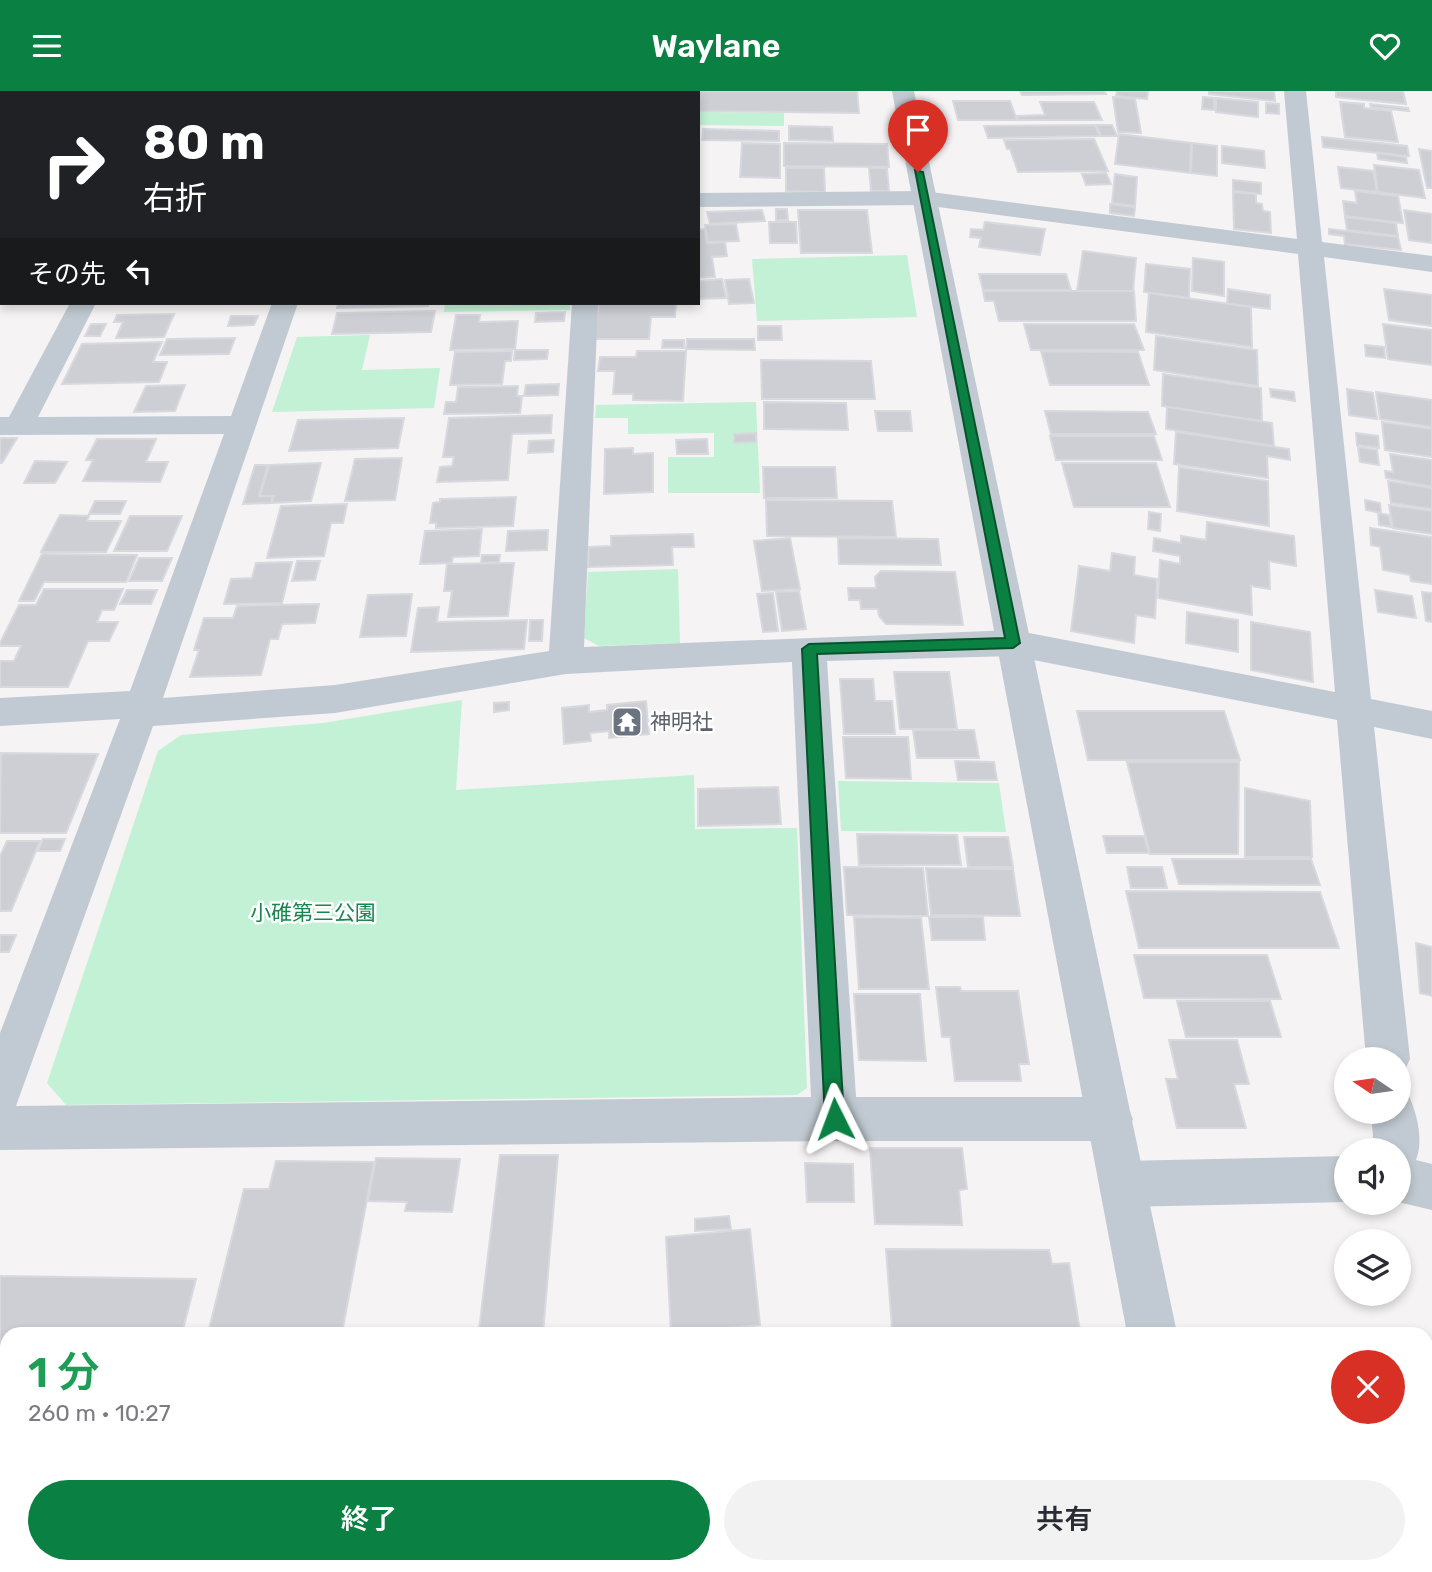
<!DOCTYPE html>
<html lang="ja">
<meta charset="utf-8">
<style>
:root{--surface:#fff;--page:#f2f2f3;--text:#2b2b33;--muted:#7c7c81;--accent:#0b8043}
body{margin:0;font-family:Rubik,"Noto Sans JP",sans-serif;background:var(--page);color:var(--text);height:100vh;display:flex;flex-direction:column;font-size:26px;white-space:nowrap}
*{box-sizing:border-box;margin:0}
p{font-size:23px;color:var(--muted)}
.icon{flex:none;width:38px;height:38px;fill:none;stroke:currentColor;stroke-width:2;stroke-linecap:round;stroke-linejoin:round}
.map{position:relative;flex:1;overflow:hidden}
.details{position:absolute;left:0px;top:1236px;width:1433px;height:247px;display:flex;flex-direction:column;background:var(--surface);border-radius:21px 21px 0 0;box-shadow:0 4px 10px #0003}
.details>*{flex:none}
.hud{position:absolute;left:0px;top:0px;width:700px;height:214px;box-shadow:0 4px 10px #0003;background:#202124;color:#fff;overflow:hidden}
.needle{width:46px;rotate:283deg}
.buttons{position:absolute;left:1334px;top:956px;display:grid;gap:14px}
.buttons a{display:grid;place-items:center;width:77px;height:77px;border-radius:50%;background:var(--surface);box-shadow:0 4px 10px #0003;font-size:35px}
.pin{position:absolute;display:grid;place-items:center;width:60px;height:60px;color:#fff;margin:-72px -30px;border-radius:50% 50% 50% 0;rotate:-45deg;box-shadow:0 0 7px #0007}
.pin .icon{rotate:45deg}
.me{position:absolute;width:77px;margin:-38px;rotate:357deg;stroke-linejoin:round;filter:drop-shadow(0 0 5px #0008)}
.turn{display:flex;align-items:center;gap:24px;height:147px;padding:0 28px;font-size:32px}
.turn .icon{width:91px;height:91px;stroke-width:2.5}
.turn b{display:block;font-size:49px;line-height:60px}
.then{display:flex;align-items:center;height:66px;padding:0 28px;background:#0003;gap:14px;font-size:26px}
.round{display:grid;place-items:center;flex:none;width:74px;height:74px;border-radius:37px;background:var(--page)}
.head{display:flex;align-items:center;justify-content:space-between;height:119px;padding:0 28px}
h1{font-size:42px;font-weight:600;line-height:52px;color:#1e9e55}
.cta{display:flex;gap:14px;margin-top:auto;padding:14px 28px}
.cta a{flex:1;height:80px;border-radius:42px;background:var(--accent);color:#fff;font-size:28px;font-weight:600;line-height:80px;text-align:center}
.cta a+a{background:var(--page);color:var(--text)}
header{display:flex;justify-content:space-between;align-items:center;height:91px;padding:0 28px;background:var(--accent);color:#fff;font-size:32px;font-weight:600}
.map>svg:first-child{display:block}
.green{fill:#c3f1d5}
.building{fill:#cdcfd5;stroke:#d7d9de;stroke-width:2}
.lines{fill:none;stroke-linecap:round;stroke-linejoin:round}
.minor{fill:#c1cad2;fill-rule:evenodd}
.tertiary{fill:#c1cad2;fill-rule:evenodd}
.route{fill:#0b8043;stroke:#07532c;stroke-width:2}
.labels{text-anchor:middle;stroke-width:5;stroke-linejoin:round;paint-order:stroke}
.worship-label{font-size:21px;fill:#5b616d;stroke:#fff;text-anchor:start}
.park-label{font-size:21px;fill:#17864f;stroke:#fff}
</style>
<header><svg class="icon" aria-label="menu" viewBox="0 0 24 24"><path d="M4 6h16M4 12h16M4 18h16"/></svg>Waylane<svg class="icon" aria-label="heart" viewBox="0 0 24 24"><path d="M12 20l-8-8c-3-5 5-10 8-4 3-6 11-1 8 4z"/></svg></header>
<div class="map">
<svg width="1432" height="1481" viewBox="0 0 1432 1481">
<rect width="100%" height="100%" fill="#f5f3f3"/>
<g class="green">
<polygon points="698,21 784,22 784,35 698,34"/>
<polygon points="907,164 917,226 757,230 752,168"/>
<polygon points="445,212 570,212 570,219 444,221"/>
<polygon points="370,244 362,279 440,277 434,317 272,321 297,246"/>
<polygon points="756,311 760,402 668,402 668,366 714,366 714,342 628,343 628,327 595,327 596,314"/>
<polygon points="678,478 680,552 599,555 584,547 588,481"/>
<polygon points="462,609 456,699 694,684 695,738 797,737 807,997 797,1004 66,1014 47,992 158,660 181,644 323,632"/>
<polygon points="838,690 999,692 1006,741 841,740"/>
</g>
<g class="building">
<polygon points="222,0 294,0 221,2"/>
<polygon points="686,0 857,0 859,22 698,20 698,2"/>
<polygon points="1020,0 1104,0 1106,3 1022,4"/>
<polygon points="1117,0 1148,0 1147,8 1116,5"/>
<polygon points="1209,0 1274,0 1275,10 1209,3"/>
<polygon points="1336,0 1403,0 1406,13 1336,6"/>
<polygon points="1113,6 1135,8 1141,42 1118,41"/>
<polygon points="1203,6 1214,7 1214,19 1202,18"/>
<polygon points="1216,7 1258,11 1258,26 1216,21"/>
<polygon points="953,10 1010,10 1017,29 958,29"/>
<polygon points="1040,11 1094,11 1102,29 1019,29 1017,25 1045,24"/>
<polygon points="1340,11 1364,13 1364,17 1391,20 1398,51 1345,46"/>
<polygon points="1266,12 1279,13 1279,23 1266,22"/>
<polygon points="1370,13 1408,17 1409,20 1371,16"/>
<polygon points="1095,34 1100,45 988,47 984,35"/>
<polygon points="1096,34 1112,34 1117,45 1101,45"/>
<polygon points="789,35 832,36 833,50 789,49"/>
<polygon points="703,38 779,40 779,50 702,49"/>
<polygon points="1119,43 1191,52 1190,82 1115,73"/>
<polygon points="1322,46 1407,55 1409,65 1323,56"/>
<polygon points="1094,48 1108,80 1018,81 1010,58 1007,58 1004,49"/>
<polygon points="742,52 780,53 780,87 740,86"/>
<polygon points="784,52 887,53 889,76 784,75"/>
<polygon points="1192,52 1217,55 1217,85 1191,82"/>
<polygon points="1222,55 1264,60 1265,77 1222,72"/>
<polygon points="1419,58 1432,60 1432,97 1427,97"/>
<polygon points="1377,62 1406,66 1407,72 1378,68"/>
<polygon points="1374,74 1419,79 1425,107 1378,101"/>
<polygon points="1338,76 1373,80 1377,101 1341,97"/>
<polygon points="786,77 824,77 825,101 786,100"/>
<polygon points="869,77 887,77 889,100 871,100"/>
<polygon points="1106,82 1111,93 1086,94 1082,83"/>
<polygon points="1115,83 1137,86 1135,115 1112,112"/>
<polygon points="1233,89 1261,92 1261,103 1233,100"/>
<polygon points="1355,100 1398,105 1403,132 1345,125 1343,110 1357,112"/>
<polygon points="1233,101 1256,103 1256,112 1262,113 1263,120 1270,121 1271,142 1234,138"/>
<polygon points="1110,113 1135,116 1134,125 1110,122"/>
<polygon points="776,118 787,118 788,129 776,129"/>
<polygon points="762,119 765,130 710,133 707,121"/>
<polygon points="798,119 867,119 872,162 801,162"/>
<polygon points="1404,119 1432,123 1432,152 1409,149"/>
<polygon points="1345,126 1396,132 1398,145 1347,139"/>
<polygon points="769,131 796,131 797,152 770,152"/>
<polygon points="985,131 1045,138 1040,164 979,156 981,147 970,146 971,138 983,139"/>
<polygon points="736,133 739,150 708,151 705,134"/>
<polygon points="705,138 707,152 725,151 727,165 712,166 715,186 698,187 698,139"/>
<polygon points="1329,138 1398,146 1401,159 1345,153 1344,145 1329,143"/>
<polygon points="1083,160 1136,167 1133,200 1077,200"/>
<polygon points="1193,167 1224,171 1224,205 1192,200"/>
<polygon points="1146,173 1190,178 1189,207 1144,201"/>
<polygon points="979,183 1066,183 1071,199 983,199"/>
<polygon points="722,188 726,207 698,208 698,190"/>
<polygon points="749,188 754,212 729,213 725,189"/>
<polygon points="1228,198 1270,204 1270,218 1227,213"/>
<polygon points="1384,198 1432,204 1432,235 1389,229"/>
<polygon points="983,200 1134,200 1136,230 999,230 994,210 985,210"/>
<polygon points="1149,202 1251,216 1252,256 1146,241"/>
<polygon points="338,212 428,212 428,215 337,217"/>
<polygon points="599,212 676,212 675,226 651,226 649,248 594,248"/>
<polygon points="435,220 431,241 332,243 337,222"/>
<polygon points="565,221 564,230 535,231 536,222"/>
<polygon points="174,223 164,246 116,247 123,231 114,231 117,224"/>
<polygon points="456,224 480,224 479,231 518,230 515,258 450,259"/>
<polygon points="231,225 258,225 254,234 228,235"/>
<polygon points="91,233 106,233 100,245 85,245"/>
<polygon points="1024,233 1134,233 1144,259 1031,259"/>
<polygon points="1383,233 1432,239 1432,274 1388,268"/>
<polygon points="758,235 781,235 782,249 758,249"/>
<polygon points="1156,245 1257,259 1258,295 1154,279"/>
<polygon points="235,247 229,263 160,264 167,248"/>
<polygon points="687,248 754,248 755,259 686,258"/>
<polygon points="663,249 684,249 684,257 662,257"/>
<polygon points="162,251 153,271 167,271 159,291 62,293 82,253"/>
<polygon points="1365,254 1384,256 1385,267 1366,265"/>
<polygon points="515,259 548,259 547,268 514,269"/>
<polygon points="512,260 511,270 505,270 502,293 450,294 455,261"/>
<polygon points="637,260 686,260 683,310 633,309 633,303 613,303 615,280 598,280 600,266 636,266"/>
<polygon points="1041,260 1138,261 1149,294 1050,294"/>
<polygon points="761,269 871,270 875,308 762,308"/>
<polygon points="1163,283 1261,297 1262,330 1162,315"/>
<polygon points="559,293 558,304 524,305 526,294"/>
<polygon points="185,294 175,320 134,321 146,295"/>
<polygon points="518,295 517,305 522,305 520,322 444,323 446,311 456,311 458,296"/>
<polygon points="1270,298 1294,301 1295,310 1271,306"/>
<polygon points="1347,298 1373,302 1377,328 1349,324"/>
<polygon points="1376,301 1432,309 1432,336 1380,328"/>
<polygon points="764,311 846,312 848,339 764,338"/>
<polygon points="1167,316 1272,332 1274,355 1166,338"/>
<polygon points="875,320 910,320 912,340 878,340"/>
<polygon points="1045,320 1148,321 1156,343 1051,343"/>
<polygon points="552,324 551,342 512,343 508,389 437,391 440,376 452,375 454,366 443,366 449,327"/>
<polygon points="404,327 398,357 289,360 298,329"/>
<polygon points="1382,331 1432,338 1432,366 1385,359"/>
<polygon points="1176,341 1289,358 1290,369 1267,365 1268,387 1174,373"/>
<polygon points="756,342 756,351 734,352 734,343"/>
<polygon points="1356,342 1378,345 1379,357 1357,354"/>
<polygon points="1050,345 1154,345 1162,369 1056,369"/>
<polygon points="0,347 17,347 2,372 0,372"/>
<polygon points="97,348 156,348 146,371 168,371 160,391 83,390 93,369 86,369"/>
<polygon points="707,348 708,363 677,363 676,349"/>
<polygon points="554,349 553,361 528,362 529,350"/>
<polygon points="1358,356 1377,359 1379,374 1360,371"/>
<polygon points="633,357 633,363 653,362 653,401 604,403 605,358"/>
<polygon points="1390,363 1432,369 1432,396 1386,387 1385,380 1393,381"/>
<polygon points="402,367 395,409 345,410 355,368"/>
<polygon points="35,370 67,371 55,392 24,392"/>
<polygon points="321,372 311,410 272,412 274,405 260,405 269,374"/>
<polygon points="1062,372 1156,372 1170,416 1074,416"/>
<polygon points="255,374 268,374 259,405 273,405 271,412 243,413"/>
<polygon points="763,376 835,376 837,407 764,407"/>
<polygon points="1179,376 1268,390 1269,435 1177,420"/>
<polygon points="1388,390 1432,397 1432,418 1391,412"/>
<polygon points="516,406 513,435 436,437 436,432 430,432 433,412 440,411 440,408"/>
<polygon points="766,409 892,410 896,446 767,445"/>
<polygon points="1365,409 1380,412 1381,422 1366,419"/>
<polygon points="95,410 126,410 120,423 89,423"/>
<polygon points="347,413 343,432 331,432 324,465 267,467 281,415"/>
<polygon points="1389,414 1432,420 1432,443 1393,437"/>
<polygon points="1149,421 1161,423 1160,440 1148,438"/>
<polygon points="1378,422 1389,424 1391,436 1379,434"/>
<polygon points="60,424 89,425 87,430 121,430 106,461 41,461"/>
<polygon points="130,425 182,425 167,460 114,460"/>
<polygon points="1207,431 1294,445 1296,475 1269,470 1270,498 1251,495 1252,524 1158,507 1160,469 1180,473 1180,465 1153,460 1154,447 1181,452 1181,445 1206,449"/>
<polygon points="1370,437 1432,446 1432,493 1411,490 1410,484 1383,479 1380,456 1371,454"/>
<polygon points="482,438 479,465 453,466 452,472 420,473 425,440"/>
<polygon points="548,439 547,459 506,460 508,440"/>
<polygon points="693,443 694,456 672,456 673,474 588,476 589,456 611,455 611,445"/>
<polygon points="790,447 800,498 762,500 754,450"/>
<polygon points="838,447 938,448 941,474 839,473"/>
<polygon points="1112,462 1135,466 1134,484 1157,488 1155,527 1136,524 1134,552 1071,540 1079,475 1110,480"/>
<polygon points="42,463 137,464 126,491 44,491 34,510 19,510"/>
<polygon points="482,464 500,464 499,471 481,472"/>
<polygon points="139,467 172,467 162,490 129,490"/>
<polygon points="297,470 320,470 315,489 292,490"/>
<polygon points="292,471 282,512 224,513 231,488 252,487 256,472"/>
<polygon points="514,472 508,525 448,526 452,500 444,500 447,473"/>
<polygon points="881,480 955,481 963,534 886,533 879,525 878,518 861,518 860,509 849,509 848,497 876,497 875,486"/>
<polygon points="44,498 123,498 114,519 102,519 97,531 118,531 109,550 88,550 68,596 0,596 0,570 14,570 21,555 0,555 0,552 19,514 36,514"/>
<polygon points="127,499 157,499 151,513 120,513"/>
<polygon points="1375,499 1412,505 1416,527 1378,521"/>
<polygon points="799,500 806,538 782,540 776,501"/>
<polygon points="1422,501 1432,502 1432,531 1426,530"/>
<polygon points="773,502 778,540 763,541 757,503"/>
<polygon points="412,503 406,545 360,546 368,504"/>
<polygon points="319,513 315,532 282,533 278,548 270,548 261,584 190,586 199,559 194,559 204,527 233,527 237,515"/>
<polygon points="439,516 437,531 527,529 524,558 411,561 418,517"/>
<polygon points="1187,521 1238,529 1238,561 1186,552"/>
<polygon points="530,529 543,529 542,550 529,550"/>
<polygon points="1251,531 1310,541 1313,591 1251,579"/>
<polygon points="894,581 949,581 957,638 900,638"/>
<polygon points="840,588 873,588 875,610 892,610 895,643 844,643"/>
<polygon points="646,610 649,643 609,647 609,640 590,642 591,650 564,653 562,617 589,614 589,621 607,619 607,614"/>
<polygon points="509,611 509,619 494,621 494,612"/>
<polygon points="1077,620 1224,620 1240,669 1088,669"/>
<polygon points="913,639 974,639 979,667 917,667"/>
<polygon points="843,646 908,646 911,688 846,687"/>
<polygon points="1,662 98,663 66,742 0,742"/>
<polygon points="955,670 994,671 997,689 958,689"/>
<polygon points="1127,671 1239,671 1238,763 1150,763"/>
<polygon points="778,696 781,733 698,735 698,698"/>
<polygon points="1245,697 1310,710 1312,766 1245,766"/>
<polygon points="857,743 957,744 961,774 859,774"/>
<polygon points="1103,745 1144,745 1149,762 1107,762"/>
<polygon points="964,746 1008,746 1013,776 968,776"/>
<polygon points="43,748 65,748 60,760 38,760"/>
<polygon points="7,750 40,750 11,820 0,820 0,765"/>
<polygon points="1172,768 1311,768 1320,794 1179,793"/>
<polygon points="844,776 923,777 928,825 847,824"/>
<polygon points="1127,776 1162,776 1167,797 1131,797"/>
<polygon points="926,777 1013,778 1020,825 931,824"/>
<polygon points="1126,800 1320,801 1339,857 1139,857"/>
<polygon points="854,826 921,827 929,898 859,898"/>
<polygon points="929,826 983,826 985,849 932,849"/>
<polygon points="0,844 16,844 9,861 0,861"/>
<polygon points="1416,852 1432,856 1432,905 1420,902"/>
<polygon points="1134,864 1267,864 1281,908 1144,907"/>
<polygon points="936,896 960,896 961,900 1018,900 1029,973 1019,973 1021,990 955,990 950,946 942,946"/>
<polygon points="854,903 920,903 926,970 859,969"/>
<polygon points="1177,910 1270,910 1281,946 1186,946"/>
<polygon points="1169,949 1237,949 1249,993 1234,993 1246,1037 1177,1037 1166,988 1178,988"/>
<polygon points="870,1057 962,1057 967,1098 959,1099 962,1134 875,1133"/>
<polygon points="500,1064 558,1064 543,1242 479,1239"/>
<polygon points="376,1067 460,1068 452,1121 405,1120 407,1111 368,1110"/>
<polygon points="276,1070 374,1071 342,1242 208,1242 244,1098 269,1098"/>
<polygon points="805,1072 853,1073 854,1111 807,1111"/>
<polygon points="729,1125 731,1138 695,1140 695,1128"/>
<polygon points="750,1138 760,1234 671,1242 666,1146"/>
<polygon points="886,1158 1049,1159 1052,1173 1069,1172 1080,1240 892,1238"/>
<polygon points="0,1185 196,1188 182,1242 7,1242 7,1276 0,1276"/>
<polygon points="0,1310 7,1310 7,1405 0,1428"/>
<polygon points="1426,1430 1432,1430 1432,1481 1361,1481 1360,1475 1426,1475"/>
<polygon points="212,1475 347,1475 346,1481 210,1481"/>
<polygon points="453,1475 624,1475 624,1481 452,1481"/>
<rect x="633" y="1475" width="141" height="6"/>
<rect x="813" y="1475" width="127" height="6"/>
<polygon points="951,1475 1041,1475 1042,1481 951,1481"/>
<polygon points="1057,1475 1123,1475 1124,1481 1058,1481"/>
</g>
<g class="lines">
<g class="minor">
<polygon points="94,0 116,0 93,2"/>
<polygon points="352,0 374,0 351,2"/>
<polygon points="381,0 527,0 379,2"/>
<polygon points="663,0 685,0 662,2"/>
<path d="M1284 0H1306L1322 151 1432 165V181L1324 166 1371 608 1432 620V648L1374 636 1410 968 1403 983 1398 985V968H1366L1337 629 1013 565 827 570 856 1006H1110L1126 1012 1133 1028 1126 1044 1110 1050H835L0 1059V942L120 628 0 635V607L130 600 224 343 0 344V326H9L70 212H96L38 326 231 325 272 212H298L163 607 335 594 549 560 572 212H598L584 556 1013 539 1335 601 1298 163 923 114 698 116V102L923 100 1297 148ZM792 571 811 1006 16 1015 153 635 335 622 566 583Z"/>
<rect x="0" y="114" width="2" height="14"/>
<path d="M1398 1000 1409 1005C1417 1023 1424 1050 1416 1069L1432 1073V1119L1398 1111V1059H1374L1371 1020H1398Z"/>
<polygon points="1346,1065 1346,1111 1122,1116 1105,1110 1099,1093 1105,1076 1122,1070"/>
</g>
<g class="tertiary">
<polygon points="892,0 914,0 1177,1242 1127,1242"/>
<polygon points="1170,1475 1226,1475 1228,1481 1172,1481"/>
</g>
</g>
<polygon class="route" points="915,79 923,81 1020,552 1013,557 817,563 844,1028 841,1035 835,1037 828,1035 825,1028 802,558 809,553 1005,547"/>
<defs>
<g id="temple-square" transform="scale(1.575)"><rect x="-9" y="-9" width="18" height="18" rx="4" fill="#6b7280" stroke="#fff"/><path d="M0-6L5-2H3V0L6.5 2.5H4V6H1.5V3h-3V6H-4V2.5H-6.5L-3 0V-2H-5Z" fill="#fff"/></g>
</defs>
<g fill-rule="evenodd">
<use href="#temple-square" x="627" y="631"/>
</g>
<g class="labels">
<g class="worship-label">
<text x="650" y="638">神明社</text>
</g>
<g class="park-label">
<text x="313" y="829">小碓第三公園</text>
</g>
</g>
</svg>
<div class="buttons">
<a><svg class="needle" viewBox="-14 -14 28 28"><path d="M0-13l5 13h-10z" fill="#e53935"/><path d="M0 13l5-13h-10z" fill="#7c7c81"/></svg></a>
<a><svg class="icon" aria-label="sound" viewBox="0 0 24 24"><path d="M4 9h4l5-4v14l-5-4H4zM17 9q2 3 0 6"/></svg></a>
<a><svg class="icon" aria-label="layers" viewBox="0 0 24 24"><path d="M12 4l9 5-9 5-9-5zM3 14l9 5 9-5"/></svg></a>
</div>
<div class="pin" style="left:918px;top:81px;background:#d93025"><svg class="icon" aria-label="arrive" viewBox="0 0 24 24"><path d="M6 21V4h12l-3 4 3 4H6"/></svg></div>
<svg class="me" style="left:835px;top:1028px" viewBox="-20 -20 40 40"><path d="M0-17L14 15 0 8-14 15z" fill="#0b8043" stroke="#fff" stroke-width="4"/></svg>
<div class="hud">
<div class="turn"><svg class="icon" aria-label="right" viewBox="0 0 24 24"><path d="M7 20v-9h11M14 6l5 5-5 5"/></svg><div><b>80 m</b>右折</div></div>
<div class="then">その先<svg class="icon" aria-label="left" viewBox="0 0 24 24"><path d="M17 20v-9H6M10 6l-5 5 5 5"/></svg></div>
</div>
<section class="details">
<div class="head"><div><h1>1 分</h1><p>260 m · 10:27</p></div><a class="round" style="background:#d93025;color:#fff"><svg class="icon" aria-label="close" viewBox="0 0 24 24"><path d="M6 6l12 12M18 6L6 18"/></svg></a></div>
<div class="cta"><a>終了</a><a>共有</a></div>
</section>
</div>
